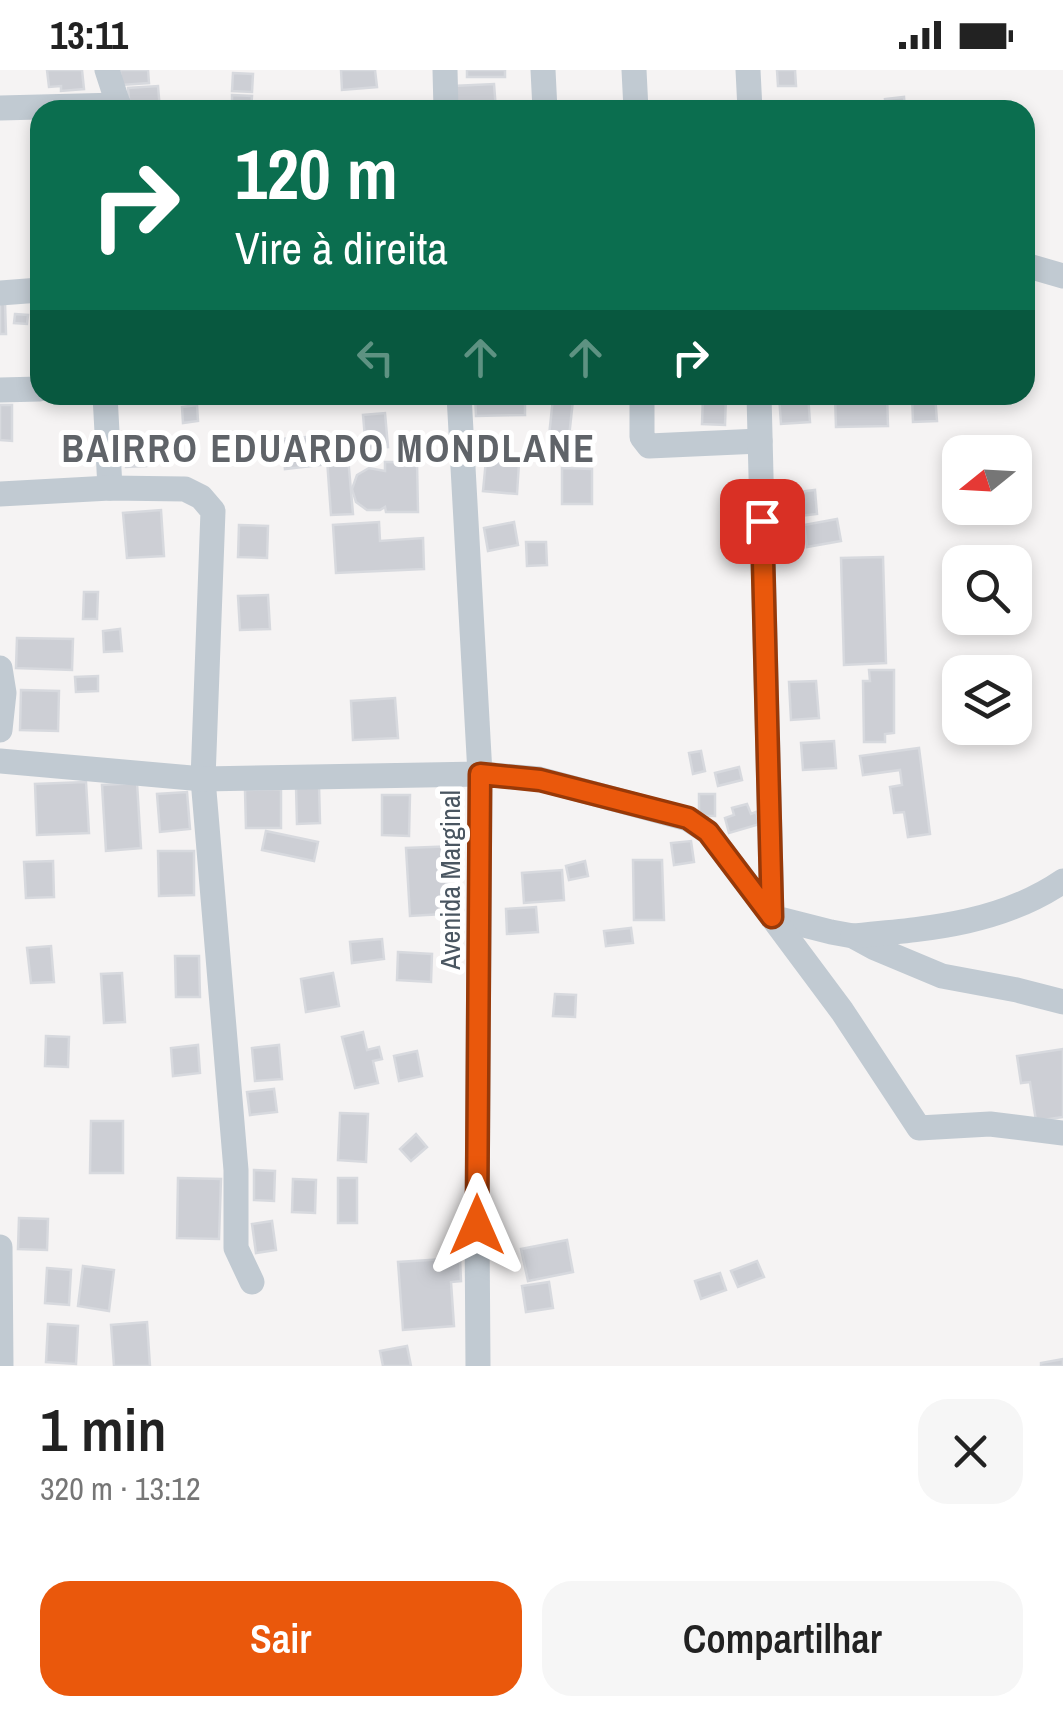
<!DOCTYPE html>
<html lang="pt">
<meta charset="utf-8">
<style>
:root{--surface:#fff;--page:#f6f6f6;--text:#222;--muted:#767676;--accent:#ea580c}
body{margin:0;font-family:"Archivo Narrow",sans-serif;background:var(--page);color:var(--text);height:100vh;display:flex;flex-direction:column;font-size:38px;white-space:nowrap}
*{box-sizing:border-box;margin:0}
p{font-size:32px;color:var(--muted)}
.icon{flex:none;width:55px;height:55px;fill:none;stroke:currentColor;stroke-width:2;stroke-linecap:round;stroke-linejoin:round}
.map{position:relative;height:1296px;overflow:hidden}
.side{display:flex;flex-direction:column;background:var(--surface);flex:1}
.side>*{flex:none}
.banner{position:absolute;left:30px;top:30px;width:1005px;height:305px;border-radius:30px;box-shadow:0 5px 15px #0003;background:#0b6e4f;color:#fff;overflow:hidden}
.needle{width:65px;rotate:252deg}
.fabs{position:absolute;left:942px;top:365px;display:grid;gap:20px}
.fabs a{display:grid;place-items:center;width:90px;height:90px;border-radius:20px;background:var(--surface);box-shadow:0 5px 15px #0003;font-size:50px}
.pin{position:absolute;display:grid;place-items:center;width:85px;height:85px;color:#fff;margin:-42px;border-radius:20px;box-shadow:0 5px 15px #0006}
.me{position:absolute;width:110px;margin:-55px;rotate:0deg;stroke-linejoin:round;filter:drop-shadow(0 0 8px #0008)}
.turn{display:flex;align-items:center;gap:35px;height:210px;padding:0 40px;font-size:45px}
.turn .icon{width:130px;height:130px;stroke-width:2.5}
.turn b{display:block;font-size:70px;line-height:85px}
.lanes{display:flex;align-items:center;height:95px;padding:0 40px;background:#0003;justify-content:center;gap:50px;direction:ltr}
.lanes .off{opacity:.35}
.round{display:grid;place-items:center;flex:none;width:105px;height:105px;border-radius:30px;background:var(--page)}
.overview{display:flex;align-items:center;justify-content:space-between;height:170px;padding:0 40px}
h1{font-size:60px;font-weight:600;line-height:75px}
.cta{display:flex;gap:20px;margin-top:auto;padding:20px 40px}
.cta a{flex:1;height:115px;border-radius:30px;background:var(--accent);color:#fff;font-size:40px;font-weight:600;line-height:115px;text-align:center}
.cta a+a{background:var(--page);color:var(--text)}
.status{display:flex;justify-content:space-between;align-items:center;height:70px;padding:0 50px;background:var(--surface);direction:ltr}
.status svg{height:28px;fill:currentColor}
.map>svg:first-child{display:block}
.building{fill:#cdcfd5;stroke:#d7d9de;stroke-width:2.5}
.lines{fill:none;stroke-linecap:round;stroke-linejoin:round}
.minor{stroke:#c1cad2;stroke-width:25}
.route-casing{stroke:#983908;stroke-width:25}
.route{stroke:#ea580c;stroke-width:18}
.labels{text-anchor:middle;stroke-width:10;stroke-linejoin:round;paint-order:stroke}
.street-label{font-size:28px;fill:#4a5661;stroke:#fff}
.district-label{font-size:38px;font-weight:bold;letter-spacing:2.5px;fill:#5f6368;stroke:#fff}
</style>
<div class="status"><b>13:11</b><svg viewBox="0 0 49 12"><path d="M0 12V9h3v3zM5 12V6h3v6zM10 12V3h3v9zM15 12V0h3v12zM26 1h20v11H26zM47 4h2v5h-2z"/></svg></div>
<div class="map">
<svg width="1063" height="1296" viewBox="0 0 1063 1296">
<rect width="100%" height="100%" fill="#f5f3f3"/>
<g class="building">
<polygon points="47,0 82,0 84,19 61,21 61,16 49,17"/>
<polygon points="120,0 148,0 149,13 121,15"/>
<polygon points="341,0 375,0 377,17 342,20"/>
<rect x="467" y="0" width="38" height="7"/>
<polygon points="777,0 795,0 796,16 778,16"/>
<polygon points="233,3 253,4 252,22 232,21"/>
<polygon points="494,14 496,40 455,40 453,16"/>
<polygon points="158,16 160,40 130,40 128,18"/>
<polygon points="232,25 252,26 251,40 232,40"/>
<polygon points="904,27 905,40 886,40 885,29"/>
<polygon points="0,233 5,233 6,264 0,264"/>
<polygon points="35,240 40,240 40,274 34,274"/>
<polygon points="15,244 28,245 27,254 14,253"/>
<polygon points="475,325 525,325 525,345 476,346"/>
<polygon points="703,325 726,326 725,355 702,354"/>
<polygon points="779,325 808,325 810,352 781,354"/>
<polygon points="835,325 887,325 888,356 836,357"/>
<polygon points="912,325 935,325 937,351 913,352"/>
<polygon points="553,328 573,330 569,367 549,366"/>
<polygon points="0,335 12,335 12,371 0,370"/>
<polygon points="197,335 198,351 183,353 182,337"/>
<polygon points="385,343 388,377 366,379 363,345"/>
<polygon points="318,366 321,395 285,399 282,369"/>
<polygon points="143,367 146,396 126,397 123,369"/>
<polygon points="348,387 353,444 331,445 327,389"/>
<polygon points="486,390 519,393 517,424 483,421"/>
<polygon points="385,392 417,392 418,442 386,442 385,437 380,440 367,440 356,432 352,419 357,405 369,398 385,401"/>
<polygon points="562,398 592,399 592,434 562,434"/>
<polygon points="815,420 817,444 791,447 789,423"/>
<polygon points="161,440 164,486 127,488 123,443"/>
<polygon points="837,449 841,471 807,477 804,455"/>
<polygon points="379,452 380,471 423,468 424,499 336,503 333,455"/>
<polygon points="514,452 518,475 488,481 484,458"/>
<polygon points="239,455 268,456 267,488 238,487"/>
<polygon points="526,472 546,472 547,495 527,496"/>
<polygon points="883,487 886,593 844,595 841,488"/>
<polygon points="84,522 98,522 97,549 83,549"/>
<polygon points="268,525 270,559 240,560 238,526"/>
<polygon points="120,559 122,581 104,582 103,561"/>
<polygon points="17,568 73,569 72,600 16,598"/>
<polygon points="869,600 894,600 894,663 885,664 885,672 864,672 863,611 870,611"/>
<polygon points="98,606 98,621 76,622 75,607"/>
<polygon points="816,611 819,648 791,650 789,612"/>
<polygon points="21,620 59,621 58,661 20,660"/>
<polygon points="395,628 398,668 353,670 351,631"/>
<polygon points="834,671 836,698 803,700 801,673"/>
<polygon points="919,678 930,764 908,767 904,742 894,743 890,717 902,715 900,700 863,705 860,686"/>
<polygon points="701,681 705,701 693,704 689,683"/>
<polygon points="739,697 742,710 718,716 715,703"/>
<polygon points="86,712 89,763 37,765 35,714"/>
<polygon points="137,713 141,778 106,781 102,715"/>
<polygon points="319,715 320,753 297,754 296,716"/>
<polygon points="281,719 281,758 246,758 245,720"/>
<polygon points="187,722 190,759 160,762 157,724"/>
<rect x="699" y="724" width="16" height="22"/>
<polygon points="382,725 410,725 409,766 382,765"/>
<polygon points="747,734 751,744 756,742 760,754 729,763 725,748 734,745 732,738"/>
<polygon points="266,761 318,772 314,791 262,780"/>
<polygon points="691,771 694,792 674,795 671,773"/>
<polygon points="457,776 461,843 410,846 406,778"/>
<polygon points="158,781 194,781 194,825 159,826"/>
<polygon points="633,790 662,790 664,850 634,850"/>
<polygon points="53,791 54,827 26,828 24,792"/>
<polygon points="585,791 588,806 569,810 566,796"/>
<polygon points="562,800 564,830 524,833 522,803"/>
<polygon points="536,837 538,862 507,864 506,839"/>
<polygon points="631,858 633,873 606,876 604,861"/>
<polygon points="382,869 384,889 352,893 350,872"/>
<polygon points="51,876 54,912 31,913 27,878"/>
<polygon points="398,882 432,884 431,912 397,910"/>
<polygon points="175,886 199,886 200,927 176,927"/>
<polygon points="122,903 125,952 104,953 101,904"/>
<polygon points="333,903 339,936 306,942 301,909"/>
<polygon points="555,924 576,925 575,947 553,946"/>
<polygon points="363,962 367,980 379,977 382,989 373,991 378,1013 355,1018 342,967"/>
<polygon points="46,966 69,967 68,997 45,996"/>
<polygon points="198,975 200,1003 173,1006 171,978"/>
<polygon points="279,975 282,1009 255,1011 252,978"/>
<polygon points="1063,979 1063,1047 1036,1051 1030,1012 1021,1013 1017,986"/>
<polygon points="417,981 422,1006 399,1011 394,986"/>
<polygon points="274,1019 277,1042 250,1045 247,1022"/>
<polygon points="340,1043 368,1044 366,1092 338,1090"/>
<polygon points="91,1051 123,1051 123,1103 90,1103"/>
<polygon points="416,1064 427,1077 411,1091 400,1079"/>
<polygon points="254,1100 275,1101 274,1131 254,1130"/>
<polygon points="178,1108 221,1109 219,1169 177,1168"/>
<rect x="338" y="1108" width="19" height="45"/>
<polygon points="293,1109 316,1110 315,1143 292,1142"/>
<polygon points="19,1148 48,1149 47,1180 18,1179"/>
<polygon points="272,1151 276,1180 256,1183 252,1154"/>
<polygon points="567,1170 573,1202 528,1211 521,1179"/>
<polygon points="460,1188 461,1211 451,1212 454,1256 403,1260 398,1192"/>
<polygon points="757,1191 764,1207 738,1217 731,1201"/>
<polygon points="83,1196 114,1200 109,1241 78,1236"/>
<polygon points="47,1198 71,1200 69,1235 45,1233"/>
<polygon points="720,1203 726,1220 701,1229 695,1211"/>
<polygon points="549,1212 553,1238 526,1242 522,1216"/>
<polygon points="147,1252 150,1296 114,1296 111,1255"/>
<polygon points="48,1254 78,1256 76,1294 46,1292"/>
<polygon points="407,1276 411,1296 383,1296 380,1281"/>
<polygon points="1063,1289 1063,1296 1041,1296 1041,1293"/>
</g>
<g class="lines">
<g class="minor">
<polyline points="107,0 120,40"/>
<polyline points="445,0 446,40"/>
<polyline points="543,0 545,40"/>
<polyline points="634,0 636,40"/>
<polyline points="748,0 750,40"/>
<polyline points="0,38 119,35"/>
<polyline points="1025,195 1063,206"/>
<polyline points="0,223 40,220"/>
<polyline points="0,320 40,319"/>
<polyline points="105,325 110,418"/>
<polyline points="459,325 480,704 477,1155 478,1296"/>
<polyline points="642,325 642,367 649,376 760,371"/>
<polyline points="759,325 772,847 831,862 853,866 875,878 942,906 1017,920 1063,932"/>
<polyline points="0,424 110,418 185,419 201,427 213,441 203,709 236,1100 236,1178 252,1212"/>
<polyline points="0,598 4,623 0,660"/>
<polyline points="0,691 203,709 480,704 539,709 688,749 708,762 772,847 842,941 919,1058 990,1054 1063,1063"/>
<path d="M853 866C928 859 1000 854 1063 811"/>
<polyline points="0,1177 1,1296"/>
</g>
</g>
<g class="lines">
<g class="route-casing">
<polyline id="route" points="477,1155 480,704 540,710 688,748 708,762 772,847 762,451"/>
</g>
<use href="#route" class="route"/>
</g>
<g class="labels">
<g class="street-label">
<text transform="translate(450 810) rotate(-90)" y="10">Avenida Marginal</text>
</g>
<g class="district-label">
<text x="329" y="392">BAIRRO EDUARDO MONDLANE</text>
</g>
</g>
</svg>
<div class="fabs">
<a><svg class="needle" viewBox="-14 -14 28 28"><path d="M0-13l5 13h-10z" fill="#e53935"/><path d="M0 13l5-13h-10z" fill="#767676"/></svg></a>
<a><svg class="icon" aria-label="search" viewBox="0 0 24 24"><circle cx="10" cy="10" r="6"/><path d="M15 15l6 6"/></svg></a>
<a><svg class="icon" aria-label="layers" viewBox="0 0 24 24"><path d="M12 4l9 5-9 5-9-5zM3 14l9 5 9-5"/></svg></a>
</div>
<div class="pin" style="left:762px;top:451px;background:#d93025"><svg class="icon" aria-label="arrive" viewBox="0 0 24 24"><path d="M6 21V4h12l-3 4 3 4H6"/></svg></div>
<svg class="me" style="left:477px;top:1155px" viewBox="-20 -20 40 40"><path d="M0-17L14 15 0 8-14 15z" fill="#ea580c" stroke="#fff" stroke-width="4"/></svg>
<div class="banner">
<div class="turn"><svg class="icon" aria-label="right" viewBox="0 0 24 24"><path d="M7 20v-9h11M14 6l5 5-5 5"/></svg><div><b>120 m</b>Vire à direita</div></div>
<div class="lanes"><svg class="icon off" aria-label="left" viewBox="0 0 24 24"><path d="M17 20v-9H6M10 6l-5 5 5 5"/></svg><svg class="icon off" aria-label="ahead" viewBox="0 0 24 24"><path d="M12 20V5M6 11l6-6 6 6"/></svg><svg class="icon off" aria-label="ahead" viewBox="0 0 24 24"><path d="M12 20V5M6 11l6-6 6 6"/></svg><svg class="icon" aria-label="right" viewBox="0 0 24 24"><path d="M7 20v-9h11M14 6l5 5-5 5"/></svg></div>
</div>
</div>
<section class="side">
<div class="overview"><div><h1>1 min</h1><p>320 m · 13:12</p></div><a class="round"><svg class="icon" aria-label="close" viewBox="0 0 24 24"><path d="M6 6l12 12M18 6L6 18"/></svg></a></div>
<div class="cta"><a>Sair</a><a>Compartilhar</a></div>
</section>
